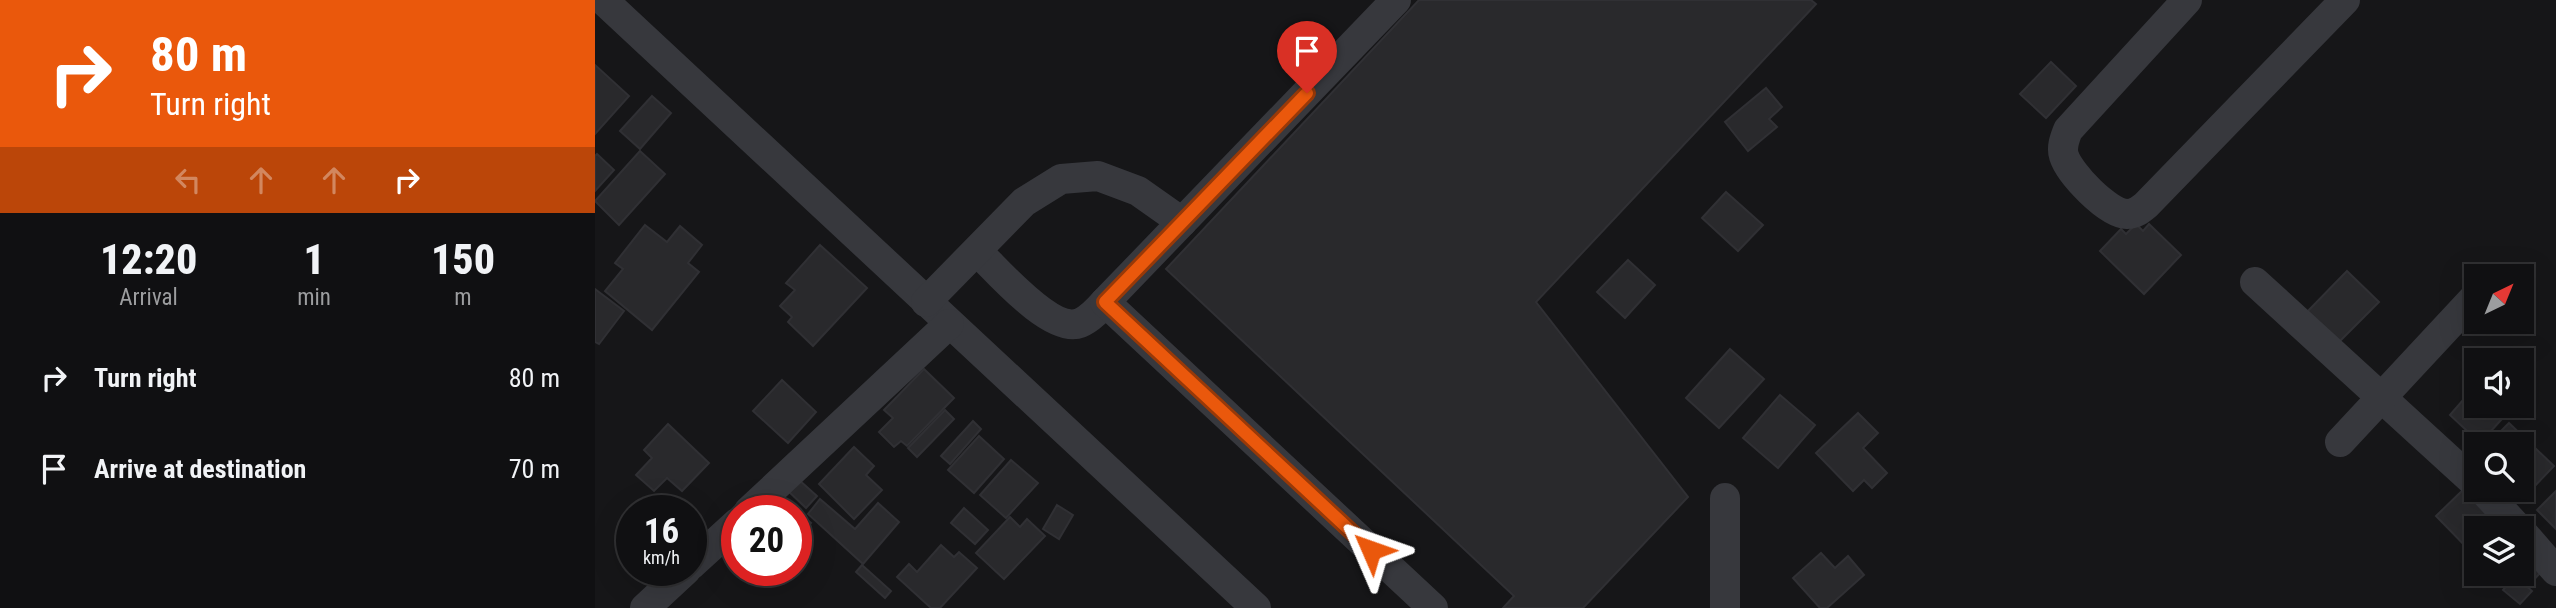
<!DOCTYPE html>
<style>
:root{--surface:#101012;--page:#1e1e20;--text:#f1f3f6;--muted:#9c9d9f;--line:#303032}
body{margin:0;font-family:"Roboto Condensed",sans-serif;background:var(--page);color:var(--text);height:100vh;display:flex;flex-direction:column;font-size:26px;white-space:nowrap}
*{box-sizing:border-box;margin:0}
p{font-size:23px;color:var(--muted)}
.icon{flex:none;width:38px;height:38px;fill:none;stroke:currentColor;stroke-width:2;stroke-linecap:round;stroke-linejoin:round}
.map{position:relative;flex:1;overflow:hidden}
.sheet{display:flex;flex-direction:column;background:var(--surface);width:595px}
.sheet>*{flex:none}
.guide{background:#ea580c;color:#fff;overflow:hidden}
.needle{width:46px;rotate:43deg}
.fabs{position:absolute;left:1869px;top:264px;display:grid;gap:14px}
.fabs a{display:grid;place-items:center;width:70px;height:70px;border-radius:0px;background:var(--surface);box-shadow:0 7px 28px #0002,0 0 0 2px var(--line);font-size:35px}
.speed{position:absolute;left:21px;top:495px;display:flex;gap:14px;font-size:35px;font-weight:700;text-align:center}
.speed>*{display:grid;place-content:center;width:91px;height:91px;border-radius:50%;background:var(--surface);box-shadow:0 7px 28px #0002,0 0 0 2px var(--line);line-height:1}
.speed small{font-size:18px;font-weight:400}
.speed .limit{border:10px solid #d22;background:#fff;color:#111}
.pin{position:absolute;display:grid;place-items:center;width:60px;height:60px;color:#fff;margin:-72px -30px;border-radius:50% 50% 50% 0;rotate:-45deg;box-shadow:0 0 7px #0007}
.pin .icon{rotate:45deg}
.me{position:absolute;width:77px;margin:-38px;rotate:313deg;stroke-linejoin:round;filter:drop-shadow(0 0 5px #0008)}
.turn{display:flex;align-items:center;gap:24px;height:147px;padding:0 35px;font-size:32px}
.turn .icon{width:91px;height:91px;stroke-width:2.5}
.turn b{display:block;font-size:49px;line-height:60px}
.lanes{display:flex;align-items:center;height:66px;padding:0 35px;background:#0003;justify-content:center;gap:35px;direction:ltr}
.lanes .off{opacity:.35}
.eta{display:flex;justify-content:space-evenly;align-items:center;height:119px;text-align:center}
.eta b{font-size:42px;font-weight:800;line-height:49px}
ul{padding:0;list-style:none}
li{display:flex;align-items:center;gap:21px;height:91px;padding:0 35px}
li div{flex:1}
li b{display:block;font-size:26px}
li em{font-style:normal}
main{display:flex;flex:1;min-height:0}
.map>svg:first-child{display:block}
.building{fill:#29292c;stroke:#303034;stroke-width:2}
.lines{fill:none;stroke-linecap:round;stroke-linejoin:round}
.minor{stroke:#37383d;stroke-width:30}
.route-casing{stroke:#983908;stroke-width:18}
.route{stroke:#ea580c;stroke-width:12}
</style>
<main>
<section class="sheet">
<div class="guide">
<div class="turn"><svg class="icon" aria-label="right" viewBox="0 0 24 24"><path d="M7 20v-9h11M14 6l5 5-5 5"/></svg><div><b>80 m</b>Turn right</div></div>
<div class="lanes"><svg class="icon off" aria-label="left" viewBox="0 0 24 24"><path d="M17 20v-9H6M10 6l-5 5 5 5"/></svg><svg class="icon off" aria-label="ahead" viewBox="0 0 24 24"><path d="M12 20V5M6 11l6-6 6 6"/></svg><svg class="icon off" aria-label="ahead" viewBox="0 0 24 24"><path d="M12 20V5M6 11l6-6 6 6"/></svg><svg class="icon" aria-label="right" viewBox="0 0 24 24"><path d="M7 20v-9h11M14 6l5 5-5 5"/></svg></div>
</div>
<div class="eta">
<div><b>12:20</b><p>Arrival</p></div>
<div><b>1</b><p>min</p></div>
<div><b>150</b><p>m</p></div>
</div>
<ul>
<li><svg class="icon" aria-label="right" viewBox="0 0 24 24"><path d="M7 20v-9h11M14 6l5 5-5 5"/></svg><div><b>Turn right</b></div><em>80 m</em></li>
<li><svg class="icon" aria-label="arrive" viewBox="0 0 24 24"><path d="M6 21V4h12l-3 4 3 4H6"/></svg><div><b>Arrive at destination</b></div><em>70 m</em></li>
</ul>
</section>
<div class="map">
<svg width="1961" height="608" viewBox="0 0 1961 608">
<rect width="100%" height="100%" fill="#161618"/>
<g class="building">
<polygon points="824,0 1216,0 1221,4 941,302 1093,497 988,608 908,608 919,596 571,269"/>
<polygon points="1456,62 1481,86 1451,118 1425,94"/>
<polygon points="0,65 34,96 0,134"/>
<polygon points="1171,88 1187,107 1174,119 1182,127 1153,151 1130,122"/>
<polygon points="57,96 76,113 45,149 25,131"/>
<polygon points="45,151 70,174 24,225 0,201"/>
<polygon points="2,154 19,170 0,191 0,156"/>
<polygon points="1131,192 1168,225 1143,251 1107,218"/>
<polygon points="1541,224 1548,231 1554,224 1586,255 1549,294 1505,251 1526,229 1531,234"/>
<polygon points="50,225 72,242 85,226 107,245 93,263 104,272 57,330 10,291 28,269 20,263"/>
<polygon points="225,245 272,288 218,346 193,322 197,317 185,306 200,290 191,283"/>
<polygon points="1033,260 1060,285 1030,318 1002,292"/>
<polygon points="1752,271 1784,302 1739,347 1708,316"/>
<polygon points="0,289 29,311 4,344 0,342"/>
<polygon points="1135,349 1169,379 1124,428 1091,398"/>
<polygon points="329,369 359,398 312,446 306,441 299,447 284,432 298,418 289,410"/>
<polygon points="187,380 221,412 193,443 158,411"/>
<polygon points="1875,392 1881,398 1881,406 1891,406 1906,420 1885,443 1855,415"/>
<polygon points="1185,395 1220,425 1183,468 1148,438"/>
<polygon points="350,410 359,419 322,457 313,448"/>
<polygon points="1263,413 1283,433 1268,448 1292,473 1277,488 1269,480 1258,491 1221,453"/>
<polygon points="378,421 386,429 355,464 346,456"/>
<polygon points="1914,423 1959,466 1935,491 1927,483 1927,444 1893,444"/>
<polygon points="73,424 114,463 87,491 72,478 59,491 41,475 57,458 49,450"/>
<polygon points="384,436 409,459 379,493 353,470"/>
<polygon points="259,447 279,466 271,475 287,490 259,519 224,484"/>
<polygon points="416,460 443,483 411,518 385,495"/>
<polygon points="203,479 222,496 211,508 192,490"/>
<polygon points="1870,488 1910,528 1881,528 1881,557 1841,516"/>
<polygon points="1961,491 1961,529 1942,510"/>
<polygon points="186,499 216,523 201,541 201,511 176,511"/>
<polygon points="225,499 260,529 283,503 304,522 268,564 213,514"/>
<polygon points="462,505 478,515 464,539 448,529"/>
<polygon points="369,508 393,530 380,544 356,523"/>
<polygon points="415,517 425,527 432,519 450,536 409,579 381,553"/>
<polygon points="346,545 359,557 364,552 382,568 345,608 336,608 302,577 314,564 322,572"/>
<polygon points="1226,553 1240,568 1253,556 1269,575 1232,608 1225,608 1198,578"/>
<polygon points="1927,554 1947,571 1933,586 1919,574 1927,574"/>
<polygon points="267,565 296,591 290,598 261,572"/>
<polygon points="1920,576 1937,591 1925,604 1908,590"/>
</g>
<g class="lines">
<g class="minor">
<polyline points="8,0 661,608"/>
<path d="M1592 0 1473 130C1470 138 1466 147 1469 156 1475 174 1512 213 1532 214 1540 214 1545 210 1551 205L1750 0"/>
<path d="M382 251C402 270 456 334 485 323 495 319 503 310 510 302L801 0"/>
<polyline points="1660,282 1881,484"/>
<polyline points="331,302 429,202 466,179 503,176 543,191 587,222"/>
<polyline points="510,302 838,608"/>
<polyline points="1745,442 1881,296"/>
<polyline points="1888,490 1923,528"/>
<polyline points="154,511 354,324"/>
<polyline points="1927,532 1961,571"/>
<polyline points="96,565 142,523"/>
<polyline points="50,608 91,570"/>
<polyline points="1130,608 1130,498"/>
</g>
</g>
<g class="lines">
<g class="route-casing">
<polyline id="route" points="712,93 510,302 776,550"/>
</g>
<use href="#route" class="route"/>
</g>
</svg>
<div class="fabs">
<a><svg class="needle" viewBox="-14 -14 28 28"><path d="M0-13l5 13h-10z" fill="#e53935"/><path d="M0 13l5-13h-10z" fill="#9c9d9f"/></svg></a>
<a><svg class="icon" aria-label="sound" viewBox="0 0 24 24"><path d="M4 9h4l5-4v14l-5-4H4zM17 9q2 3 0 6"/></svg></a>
<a><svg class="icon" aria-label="search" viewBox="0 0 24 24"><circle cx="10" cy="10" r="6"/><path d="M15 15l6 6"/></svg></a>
<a><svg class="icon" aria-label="layers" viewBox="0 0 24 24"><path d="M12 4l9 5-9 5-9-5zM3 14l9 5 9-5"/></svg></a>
</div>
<div class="speed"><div>16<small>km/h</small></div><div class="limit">20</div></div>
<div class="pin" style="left:712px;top:93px;background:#d93025"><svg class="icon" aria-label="arrive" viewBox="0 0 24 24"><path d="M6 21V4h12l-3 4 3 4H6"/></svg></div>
<svg class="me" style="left:776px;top:550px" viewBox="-20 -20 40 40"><path d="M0-17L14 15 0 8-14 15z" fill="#ea580c" stroke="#fff" stroke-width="4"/></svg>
</div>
</main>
